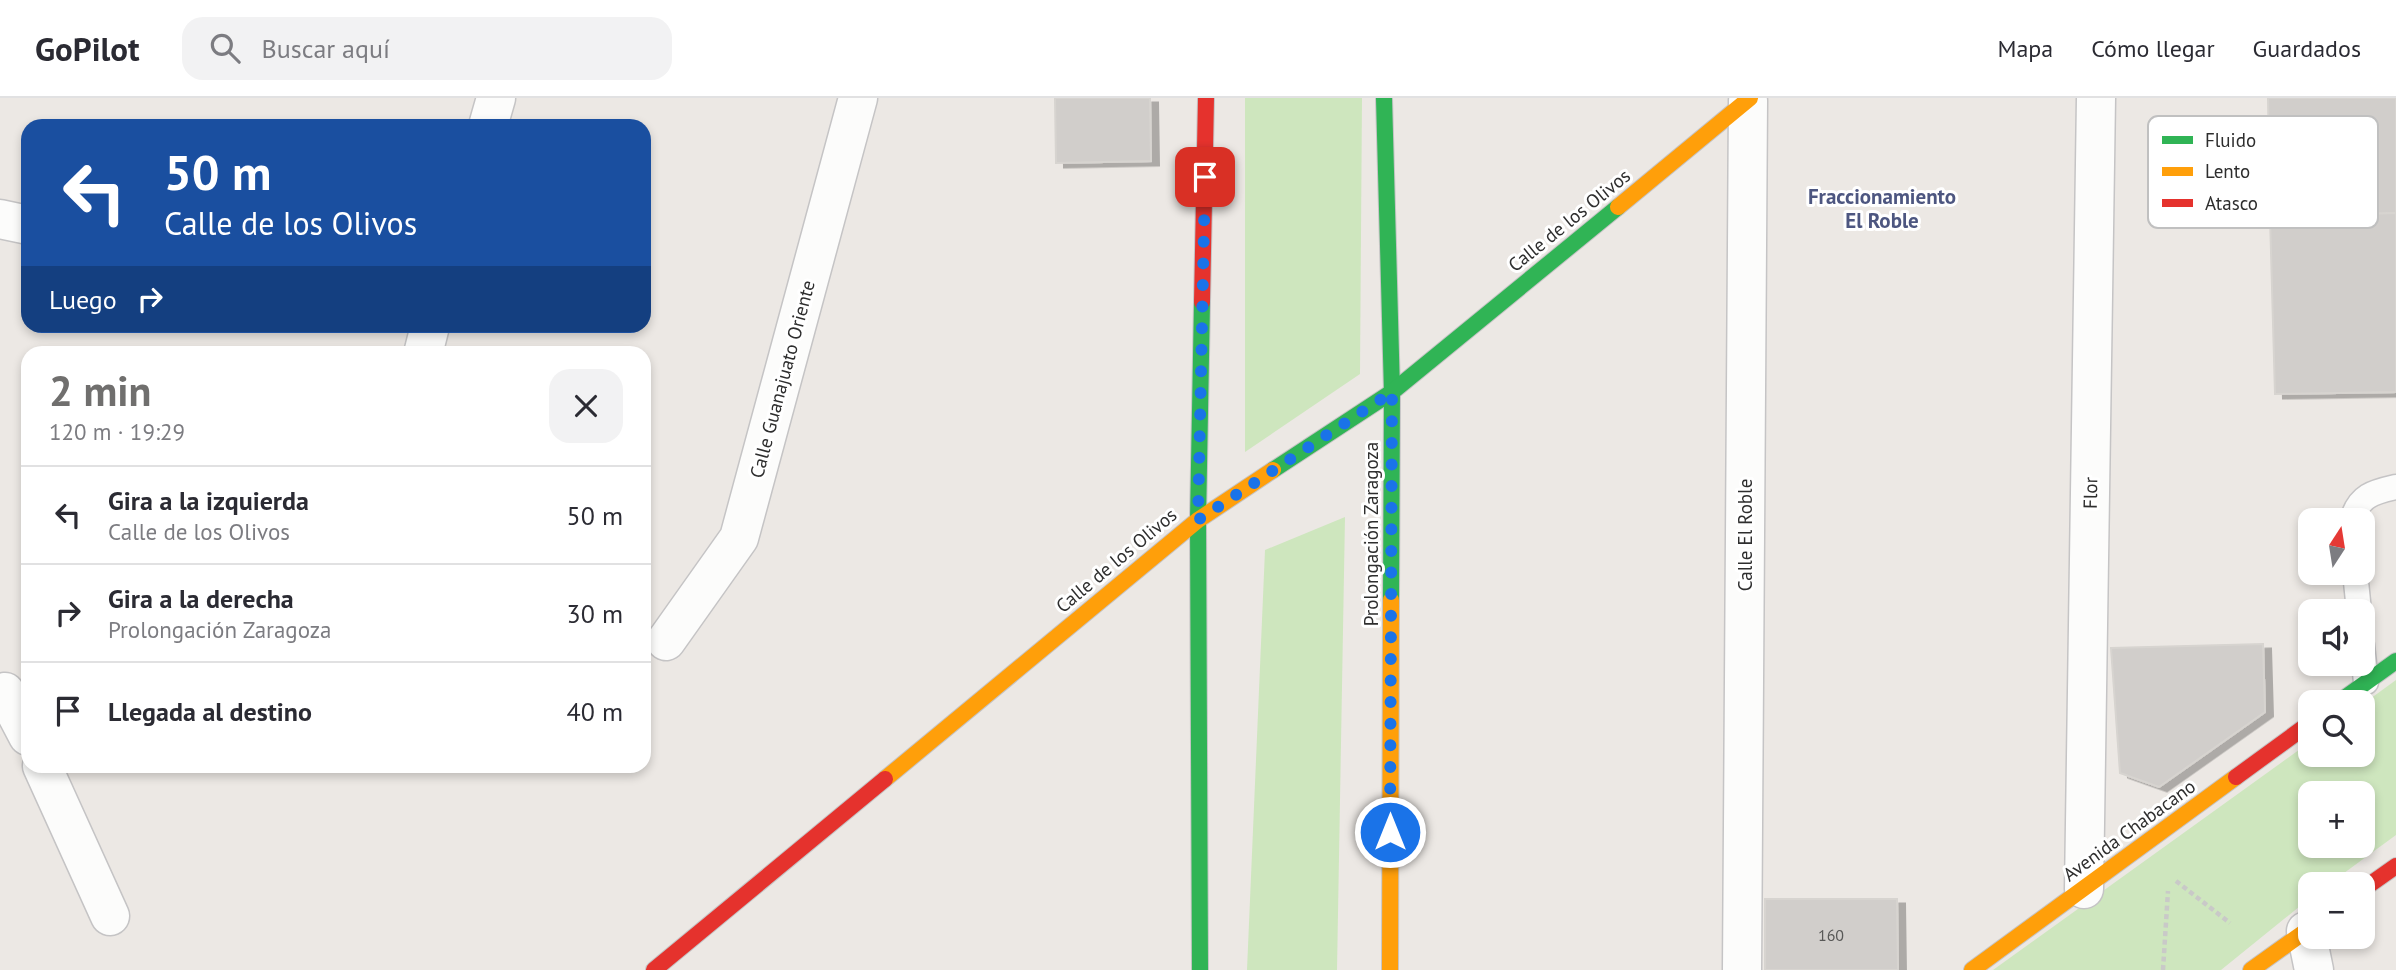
<!DOCTYPE html>
<html lang="es">
<meta charset="utf-8">
<style>
:root{--surface:#fff;--page:#f2f2f3;--text:#2b2b33;--muted:#7c7c81;--line:#e1e1e2;--accent:#706f6e}
body{margin:0;font-family:"PT Sans",sans-serif;background:var(--page);color:var(--text);height:100vh;display:flex;flex-direction:column;font-size:26px;white-space:nowrap}
*{box-sizing:border-box;margin:0}
p{font-size:23px;color:var(--muted)}
.icon{flex:none;width:38px;height:38px;fill:none;stroke:currentColor;stroke-width:2;stroke-linecap:round;stroke-linejoin:round}
.map{position:relative;flex:1;overflow:hidden}
.details{position:absolute;left:21px;top:248px;width:630px;height:427px;display:flex;flex-direction:column;background:var(--surface);border-radius:21px;box-shadow:0 4px 10px #0003}
.details>*{flex:none}
.top-card{position:absolute;left:21px;top:21px;width:630px;height:214px;border-radius:21px;box-shadow:0 4px 10px #0003;background:#1a4fa0;color:#fff;overflow:hidden}
.needle{width:46px;rotate:12deg}
.fabs{position:absolute;left:2298px;top:410px;display:grid;gap:14px}
.fabs a{display:grid;place-items:center;width:77px;height:77px;border-radius:14px;background:var(--surface);box-shadow:0 4px 10px #0003;font-size:35px}
.pin{position:absolute;display:grid;place-items:center;width:60px;height:60px;color:#fff;margin:-30px;border-radius:14px;box-shadow:0 4px 10px #0006}
.me{position:absolute;width:77px;margin:-38px;rotate:0deg;stroke-linejoin:round;filter:drop-shadow(0 0 5px #0008)}
.turn{display:flex;align-items:center;gap:24px;height:147px;padding:0 28px;font-size:32px}
.turn .icon{width:91px;height:91px;stroke-width:2.5}
.turn b{display:block;font-size:49px;line-height:60px}
.then{display:flex;align-items:center;height:66px;padding:0 28px;background:#0003;gap:14px;font-size:26px}
.round{display:grid;place-items:center;flex:none;width:74px;height:74px;border-radius:21px;background:var(--page)}
.summary{display:flex;align-items:center;justify-content:space-between;height:119px;padding:0 28px}
h1{font-size:42px;font-weight:800;line-height:52px;color:var(--accent)}
ul{padding:0;list-style:none}
li{display:flex;align-items:center;gap:21px;height:98px;padding:0 28px;border-top:2px solid var(--line)}
li div{flex:1}
li b{display:block;font-size:26px}
li em{font-style:normal}
header{display:flex;align-items:center;gap:42px;box-sizing:border-box;height:98px;padding:0 35px;background:var(--surface);border-bottom:2px solid var(--line)}
header strong{font-size:33px}
nav{display:flex;gap:38px;margin-inline-start:auto;font-size:24px}
.search{width:490px;height:63px;background:var(--page);display:flex;align-items:center;gap:18px;box-sizing:border-box;padding:0 24px;border-radius:21px;color:var(--muted);font-size:26px}
.map>svg:first-child{display:block}
.green{fill:#cee6be;fill-rule:evenodd}
.building{fill:#d1cecb;stroke:#d7d4d0;stroke-width:2;filter:url(#shadow)}
.lines{fill:none;stroke-linecap:round;stroke-linejoin:round}
.lane-casing{stroke:#c5c4c5;stroke-width:27}
.street-casing{stroke:#c5c4c5;stroke-width:41}
.fast-casing{stroke:#c5c4c5;stroke-width:18}
.slow-casing{stroke:#c5c4c5;stroke-width:18}
.jam-casing{stroke:#c5c4c5;stroke-width:18}
.path{stroke:#c9c9c8;stroke-width:4.5;stroke-dasharray:5 3.5;stroke-linecap:butt}
.lane{stroke:#fcfcfb;stroke-width:24}
.street{stroke:#fcfcfb;stroke-width:38}
.fast{stroke:#30b455;stroke-width:16}
.slow{stroke:#ff9f0a;stroke-width:16}
.jam{stroke:#e5322d;stroke-width:16}
.route{stroke:#1a73e8;stroke-width:12;stroke-dasharray:0 21.6}
.labels{text-anchor:middle;stroke-width:6;stroke-linejoin:round;paint-order:stroke}
.number-label{font-size:16px;fill:#585857}
.street-label{font-size:19px;fill:#2e2e2e;stroke:#fff}
.neighbourhood-label{font-size:21px;font-weight:bold;fill:#4d5680;stroke:#fff}
.key{fill:#fff;stroke:#c0c0c0;stroke-width:2}
.key-label{font-size:19px;fill:#2e2e2e}
</style>
<header>
<strong>GoPilot</strong>
<div class="search"><svg class="icon" aria-label="search" viewBox="0 0 24 24"><circle cx="10" cy="10" r="6"/><path d="M15 15l6 6"/></svg>Buscar aquí</div>
<nav><a>Mapa</a><a>Cómo llegar</a><a>Guardados</a></nav>
</header>
<div class="map">
<svg width="2396" height="872" viewBox="0 0 2396 872">
<defs>
<filter id="shadow"><feDropShadow dx="8" dy="4.5" stdDeviation="0" flood-color="#0004"/></filter>
</defs>
<rect width="100%" height="100%" fill="#ece8e4"/>
<g class="green">
<polygon points="1245,0 1362,0 1360,276 1245,354"/>
<polygon points="1345,419 1337,872 1247,872 1265,452"/>
<path d="M2396 582V737L2329 786H2310V800L2221 872H1993L2310 644V656H2362L2363 606ZM2310 695H2362V747H2310Z"/>
</g>
<g class="building">
<polygon points="1055,0 1150,0 1151,63 1056,65"/>
<polygon points="2268,0 2396,0 2396,115 2270,119"/>
<polygon points="2396,115 2396,294 2275,296 2270,119"/>
<polygon points="2263,546 2265,614 2159,689 2120,675 2111,550"/>
<polygon points="1765,801 1897,801 1898,872 1765,872"/>
</g>
<g class="lines">
<g class="lane-casing">
<g id="lane">
<path d="M2352 422C2359 397 2374 394 2396 389"/>
<polyline points="2355,474 2359,513"/>
<polyline points="2362,547 2366,584"/>
</g>
</g>
<g class="street-casing">
<g id="street">
<polyline points="488,28 496,0"/>
<polyline points="0,121 28,127"/>
<polyline points="423,256 430,228"/>
<polyline points="666,543 739,440 858,0"/>
<polyline points="5,594 28,638"/>
<polyline points="42,668 110,818"/>
<polyline points="2084,791 2096,0"/>
<polyline points="2306,833 2314,872"/>
<polyline points="1742,872 1748,3"/>
</g>
</g>
<g class="fast-casing">
<g id="fast">
<polyline points="1384,0 1392,294 1391,502"/>
<polyline points="1273,372 1392,294 1618,109"/>
<polyline points="2339,604 2396,563"/>
<polyline points="1200,872 1198,422 1202,204"/>
</g>
</g>
<g class="slow-casing">
<g id="slow">
<polyline points="1618,109 1750,0"/>
<polyline points="885,681 1198,422 1273,372"/>
<polyline points="1390,872 1391,502"/>
<polyline points="1972,872 2236,679"/>
<polyline points="2251,872 2310,830"/>
</g>
</g>
<g class="jam-casing">
<g id="jam">
<polyline points="1202,204 1206,0"/>
<polyline points="2236,679 2310,625"/>
<polyline points="2362,792 2396,768"/>
<polyline points="654,872 885,681"/>
</g>
</g>
<g class="path">
<polyline points="2176,783 2230,825"/>
<polyline points="2163,872 2168,793"/>
</g>
<use href="#lane" class="lane"/>
<use href="#street" class="street"/>
<use href="#fast" class="fast"/>
<use href="#slow" class="slow"/>
<use href="#jam" class="jam"/>
</g>
<g class="lines">
<polyline class="route" points="1205,79 1198,422 1392,294 1390,734"/>
</g>
<g class="labels">
<g class="number-label">
<text x="1831" y="843">160</text>
</g>
<g class="street-label">
<text transform="translate(1569 122) rotate(-39)" y="7">Calle de los Olivos</text>
<text transform="translate(782 281) rotate(-75)" y="7">Calle Guanajuato Oriente</text>
<text transform="translate(2090 395) rotate(-89)" y="7">Flor</text>
<text transform="translate(1371 436) rotate(-90)" y="7">Prolongación Zaragoza</text>
<text transform="translate(1745 437) rotate(-90)" y="7">Calle El Roble</text>
<text transform="translate(1116 462) rotate(-40)" y="7">Calle de los Olivos</text>
<text transform="translate(2129 732) rotate(-36)" y="7">Avenida Chabacano</text>
</g>
<g class="neighbourhood-label">
<text x="1882" y="106">Fraccionamiento<tspan x="1882" dy="24">El Roble</tspan></text>
</g>
</g>
<rect x="2148" y="18" width="230" height="112" rx="10" class="key"/>
<rect x="2162" y="38" width="31" height="8" fill="#30b455"/>
<rect x="2162" y="69" width="31" height="9" fill="#ff9f0a"/>
<rect x="2162" y="101" width="31" height="8" fill="#e5322d"/>
<g class="key-label">
<text x="2205" y="49">Fluido</text>
<text x="2205" y="80">Lento</text>
<text x="2205" y="112">Atasco</text>
</g>
</svg>
<div class="fabs">
<a><svg class="needle" viewBox="-14 -14 28 28"><path d="M0-13l5 13h-10z" fill="#e53935"/><path d="M0 13l5-13h-10z" fill="#7c7c81"/></svg></a>
<a><svg class="icon" aria-label="sound" viewBox="0 0 24 24"><path d="M4 9h4l5-4v14l-5-4H4zM17 9q2 3 0 6"/></svg></a>
<a><svg class="icon" aria-label="search" viewBox="0 0 24 24"><circle cx="10" cy="10" r="6"/><path d="M15 15l6 6"/></svg></a>
<a>+</a>
<a>−</a>
</div>
<div class="pin" style="left:1205px;top:79px;background:#d93025"><svg class="icon" aria-label="arrive" viewBox="0 0 24 24"><path d="M6 21V4h12l-3 4 3 4H6"/></svg></div>
<svg class="me" style="left:1390px;top:734px" viewBox="-20 -20 40 40"><circle r="17" fill="#1a73e8" stroke="#fff" stroke-width="3"/><path d="M0-11L8 9 0 5-8 9z" fill="#fff"/></svg>
<div class="top-card">
<div class="turn"><svg class="icon" aria-label="left" viewBox="0 0 24 24"><path d="M17 20v-9H6M10 6l-5 5 5 5"/></svg><div><b>50 m</b>Calle de los Olivos</div></div>
<div class="then">Luego<svg class="icon" aria-label="right" viewBox="0 0 24 24"><path d="M7 20v-9h11M14 6l5 5-5 5"/></svg></div>
</div>
<section class="details">
<div class="summary"><div><h1>2 min</h1><p>120 m · 19:29</p></div><a class="round"><svg class="icon" aria-label="close" viewBox="0 0 24 24"><path d="M6 6l12 12M18 6L6 18"/></svg></a></div>
<ul>
<li><svg class="icon" aria-label="left" viewBox="0 0 24 24"><path d="M17 20v-9H6M10 6l-5 5 5 5"/></svg><div><b>Gira a la izquierda</b><p>Calle de los Olivos</p></div><em>50 m</em></li>
<li><svg class="icon" aria-label="right" viewBox="0 0 24 24"><path d="M7 20v-9h11M14 6l5 5-5 5"/></svg><div><b>Gira a la derecha</b><p>Prolongación Zaragoza</p></div><em>30 m</em></li>
<li><svg class="icon" aria-label="arrive" viewBox="0 0 24 24"><path d="M6 21V4h12l-3 4 3 4H6"/></svg><div><b>Llegada al destino</b></div><em>40 m</em></li>
</ul>
</section>
</div>
